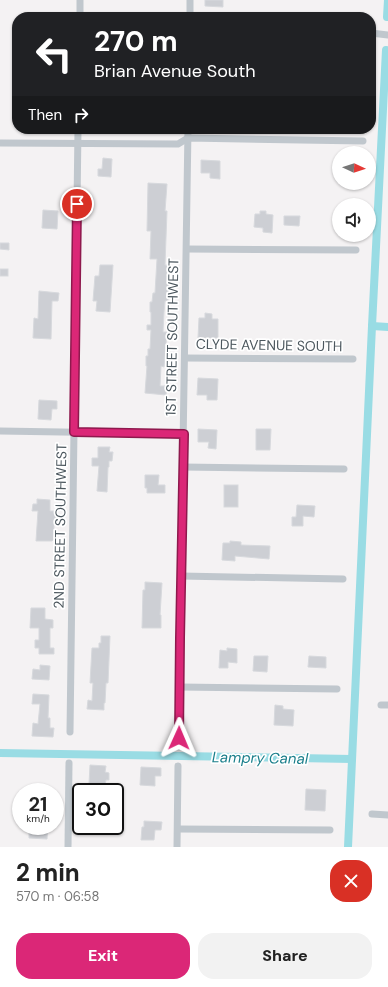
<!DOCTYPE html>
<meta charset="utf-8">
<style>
:root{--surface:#fff;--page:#f2f2f2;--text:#222;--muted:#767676;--accent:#db2777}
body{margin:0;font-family:"DM Sans",sans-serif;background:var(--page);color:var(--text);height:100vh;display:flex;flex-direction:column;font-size:15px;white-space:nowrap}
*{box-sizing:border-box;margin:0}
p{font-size:13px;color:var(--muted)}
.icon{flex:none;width:22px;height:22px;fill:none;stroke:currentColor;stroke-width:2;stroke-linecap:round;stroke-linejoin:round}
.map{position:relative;height:847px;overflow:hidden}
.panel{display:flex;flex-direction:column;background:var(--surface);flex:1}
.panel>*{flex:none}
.top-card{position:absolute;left:12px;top:12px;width:364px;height:122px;border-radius:16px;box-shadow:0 1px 3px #0004;background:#202124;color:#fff;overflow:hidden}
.needle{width:26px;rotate:93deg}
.tools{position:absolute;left:332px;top:146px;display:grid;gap:8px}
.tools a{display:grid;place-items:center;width:44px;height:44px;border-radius:50%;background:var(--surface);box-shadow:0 1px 3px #0004;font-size:20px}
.speed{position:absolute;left:12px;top:783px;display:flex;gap:8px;font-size:20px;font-weight:700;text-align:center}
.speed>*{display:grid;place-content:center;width:52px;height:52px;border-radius:50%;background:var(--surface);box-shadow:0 1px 3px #0004;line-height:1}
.speed small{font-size:10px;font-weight:400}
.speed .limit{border:2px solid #111;border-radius:6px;background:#fff;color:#111}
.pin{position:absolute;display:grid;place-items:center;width:34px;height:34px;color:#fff;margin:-17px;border:2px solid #fff;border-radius:50%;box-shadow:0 1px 4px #0007}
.me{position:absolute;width:44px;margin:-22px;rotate:1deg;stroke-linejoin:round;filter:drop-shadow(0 0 3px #0008)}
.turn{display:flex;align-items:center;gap:14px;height:84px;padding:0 16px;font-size:18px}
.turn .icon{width:52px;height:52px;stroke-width:2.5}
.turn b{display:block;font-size:28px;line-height:34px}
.then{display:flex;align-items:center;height:38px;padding:0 16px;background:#0003;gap:8px;font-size:15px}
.round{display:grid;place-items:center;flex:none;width:42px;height:42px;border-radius:16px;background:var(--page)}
.head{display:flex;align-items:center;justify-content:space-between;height:68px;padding:0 16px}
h1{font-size:24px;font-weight:800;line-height:30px}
.primary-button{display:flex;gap:8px;margin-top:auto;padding:8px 16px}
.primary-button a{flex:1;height:46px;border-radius:16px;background:var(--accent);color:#fff;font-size:16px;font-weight:800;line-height:46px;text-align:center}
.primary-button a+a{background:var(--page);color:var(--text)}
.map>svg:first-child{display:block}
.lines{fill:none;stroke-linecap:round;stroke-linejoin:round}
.canal{stroke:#99dce4;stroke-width:8}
.building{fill:#cdcfd4;stroke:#d7d9dd}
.minor{stroke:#c0c7cd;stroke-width:7}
.route-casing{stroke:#8e194d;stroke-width:10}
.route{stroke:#db2777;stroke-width:7}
.labels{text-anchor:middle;stroke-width:3.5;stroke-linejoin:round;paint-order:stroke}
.street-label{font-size:14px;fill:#4c575e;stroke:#fff}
.water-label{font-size:15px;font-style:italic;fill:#1b7f8b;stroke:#fff}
</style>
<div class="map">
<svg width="388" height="847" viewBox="0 0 388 847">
<rect width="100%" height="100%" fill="#f4f2f3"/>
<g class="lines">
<g class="canal">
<polyline points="387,17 388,0"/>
<polyline points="372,326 388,327"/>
<polyline points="0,753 352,759"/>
<polyline points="348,847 372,326 386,50"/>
</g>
</g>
<g class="building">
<polygon points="205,0 223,0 223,7 205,6"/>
<polygon points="103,158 112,159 111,177 98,176 98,169 102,169"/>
<polygon points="201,160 220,161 220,179 210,178 210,173 201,173"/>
<polygon points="148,183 167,184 165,211 167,211 165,265 167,265 167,276 169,276 168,301 165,301 164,312 163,332 167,332 164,367 161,366 160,386 167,386 166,395 145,393 147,366 146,366 146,356 148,356 148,349 150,349 151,330 147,330 147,325 151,325 151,312 150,312 150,302 152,302 153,293 155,293 157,259 150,259 151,231 147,231"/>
<polygon points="43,210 58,211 57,229 42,228"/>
<polygon points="260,211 266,211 266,214 273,215 272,233 263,232 263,228 254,227 255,214 260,214"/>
<polygon points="284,216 300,216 299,226 284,225"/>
<polygon points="0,243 9,243 9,250 0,249"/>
<polygon points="100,265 113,265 110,312 96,311 97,301 93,301 95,276 99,276"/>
<rect x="0" y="269" width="8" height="7"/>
<polygon points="39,291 59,293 58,301 52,301 51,339 33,338 34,318 38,319"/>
<polygon points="205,313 212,314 212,319 218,319 218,338 198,338 199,318 205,318"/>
<polygon points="198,378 218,379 217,400 207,400 207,395 197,395"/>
<polygon points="39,400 57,401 57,409 52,409 51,420 38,419"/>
<polygon points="198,429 217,430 216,449 208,448 209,442 198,442"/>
<polygon points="256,429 271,429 270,450 256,450"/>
<polygon points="98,447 110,447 109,452 113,452 112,461 109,461 109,467 108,467 107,492 97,491 99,466 92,466 92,458 98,458"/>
<polygon points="145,475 159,475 158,485 165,485 165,493 147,493 147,488 145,488"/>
<rect x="224" y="485" width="14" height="22"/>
<polygon points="37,499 50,500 50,511 57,511 56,519 54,519 54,539 52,541 36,541 38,511 32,511 33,504 37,504"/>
<polygon points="297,505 315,506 314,517 303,516 303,526 292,526 292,517 296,517"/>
<polygon points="230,541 241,542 241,545 270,546 269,559 235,556 235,561 222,560 223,543 230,543"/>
<polygon points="145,582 162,583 160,615 161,615 161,628 142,628 143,590 145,590"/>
<polygon points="31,608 45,608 45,619 53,620 53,628 50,628 50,648 54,648 54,654 39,654 39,648 35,648 35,640 39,640 39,628 30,628"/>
<polygon points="101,636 110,636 108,683 106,683 105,703 104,703 104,710 87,709 88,700 92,701 93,683 90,683 92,648 99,648 99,643 101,643"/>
<polygon points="227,648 237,649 237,663 228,662 228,668 219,668 220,650 227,651"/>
<polygon points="254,656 268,656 267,672 253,671"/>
<polygon points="309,656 326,657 326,668 308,667"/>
<polygon points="40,665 50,666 49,680 32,679 33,669 40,670"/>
<polygon points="33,694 49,695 48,718 50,718 50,728 54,728 53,737 32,736 33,723 38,724 40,704 32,704"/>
<polygon points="275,705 283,706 283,709 294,710 293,726 274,725"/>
<polygon points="90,765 106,766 105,772 109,773 109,780 106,780 105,785 89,784"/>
<polygon points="141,767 161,768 161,776 155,776 155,786 140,785"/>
<polygon points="306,789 326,790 325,811 305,810"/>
<polygon points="144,821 162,822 161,830 155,830 154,840 141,840 142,827 144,827"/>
<polygon points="36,826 48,826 47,839 29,838 29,828 36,828"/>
</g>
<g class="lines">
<g class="minor">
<polyline points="80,17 80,0"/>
<polyline points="190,17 190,0"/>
<polyline points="371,33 388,35"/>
<polyline points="0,143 178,144 188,138 363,141"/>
<polyline points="187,249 356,250"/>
<polyline points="185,358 353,359"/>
<polyline points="0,431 184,434"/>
<polyline points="183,467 344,469"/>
<polyline points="181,576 343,579"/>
<polyline points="180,687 337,689"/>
<polyline points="381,705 388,705"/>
<polyline points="70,732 78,129"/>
<polyline points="179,738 180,638 188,129"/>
<polyline points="372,814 388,815"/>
<polyline points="178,829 330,830"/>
<polyline points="68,847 69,763"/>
<polyline points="177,847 178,766"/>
</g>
</g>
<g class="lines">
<g class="route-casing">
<polyline id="route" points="77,204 74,432 184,434 180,638 179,738"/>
</g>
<use href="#route" class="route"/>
</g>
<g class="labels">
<g class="street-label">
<text transform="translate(172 337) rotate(-89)" y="5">1ST STREET SOUTHWEST</text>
<text transform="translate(269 345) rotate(1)" y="5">CLYDE AVENUE SOUTH</text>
<text transform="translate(60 526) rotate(-89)" y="5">2ND STREET SOUTHWEST</text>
</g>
<g class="water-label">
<text transform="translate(260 758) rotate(1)" y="5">Lampry Canal</text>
</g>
</g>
</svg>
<div class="tools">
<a><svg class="needle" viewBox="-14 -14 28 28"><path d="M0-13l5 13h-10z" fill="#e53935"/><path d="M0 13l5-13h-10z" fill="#767676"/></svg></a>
<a><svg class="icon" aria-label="sound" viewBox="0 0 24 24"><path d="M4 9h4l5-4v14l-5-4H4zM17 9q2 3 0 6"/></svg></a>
</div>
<div class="speed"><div>21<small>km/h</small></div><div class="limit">30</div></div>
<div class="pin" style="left:77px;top:204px;background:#d93025"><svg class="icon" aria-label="arrive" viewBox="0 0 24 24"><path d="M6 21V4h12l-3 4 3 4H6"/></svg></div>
<svg class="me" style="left:179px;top:738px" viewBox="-20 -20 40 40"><path d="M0-17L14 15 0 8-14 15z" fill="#db2777" stroke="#fff" stroke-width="4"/></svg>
<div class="top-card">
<div class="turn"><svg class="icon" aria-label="left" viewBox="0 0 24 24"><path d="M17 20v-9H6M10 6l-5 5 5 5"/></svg><div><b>270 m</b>Brian Avenue South</div></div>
<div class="then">Then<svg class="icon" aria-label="right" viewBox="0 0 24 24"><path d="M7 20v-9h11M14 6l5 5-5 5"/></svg></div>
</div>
</div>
<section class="panel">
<div class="head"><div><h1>2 min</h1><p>570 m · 06:58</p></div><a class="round" style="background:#d93025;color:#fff"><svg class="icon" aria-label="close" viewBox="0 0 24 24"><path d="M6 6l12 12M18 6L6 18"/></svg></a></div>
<div class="primary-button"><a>Exit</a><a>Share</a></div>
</section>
